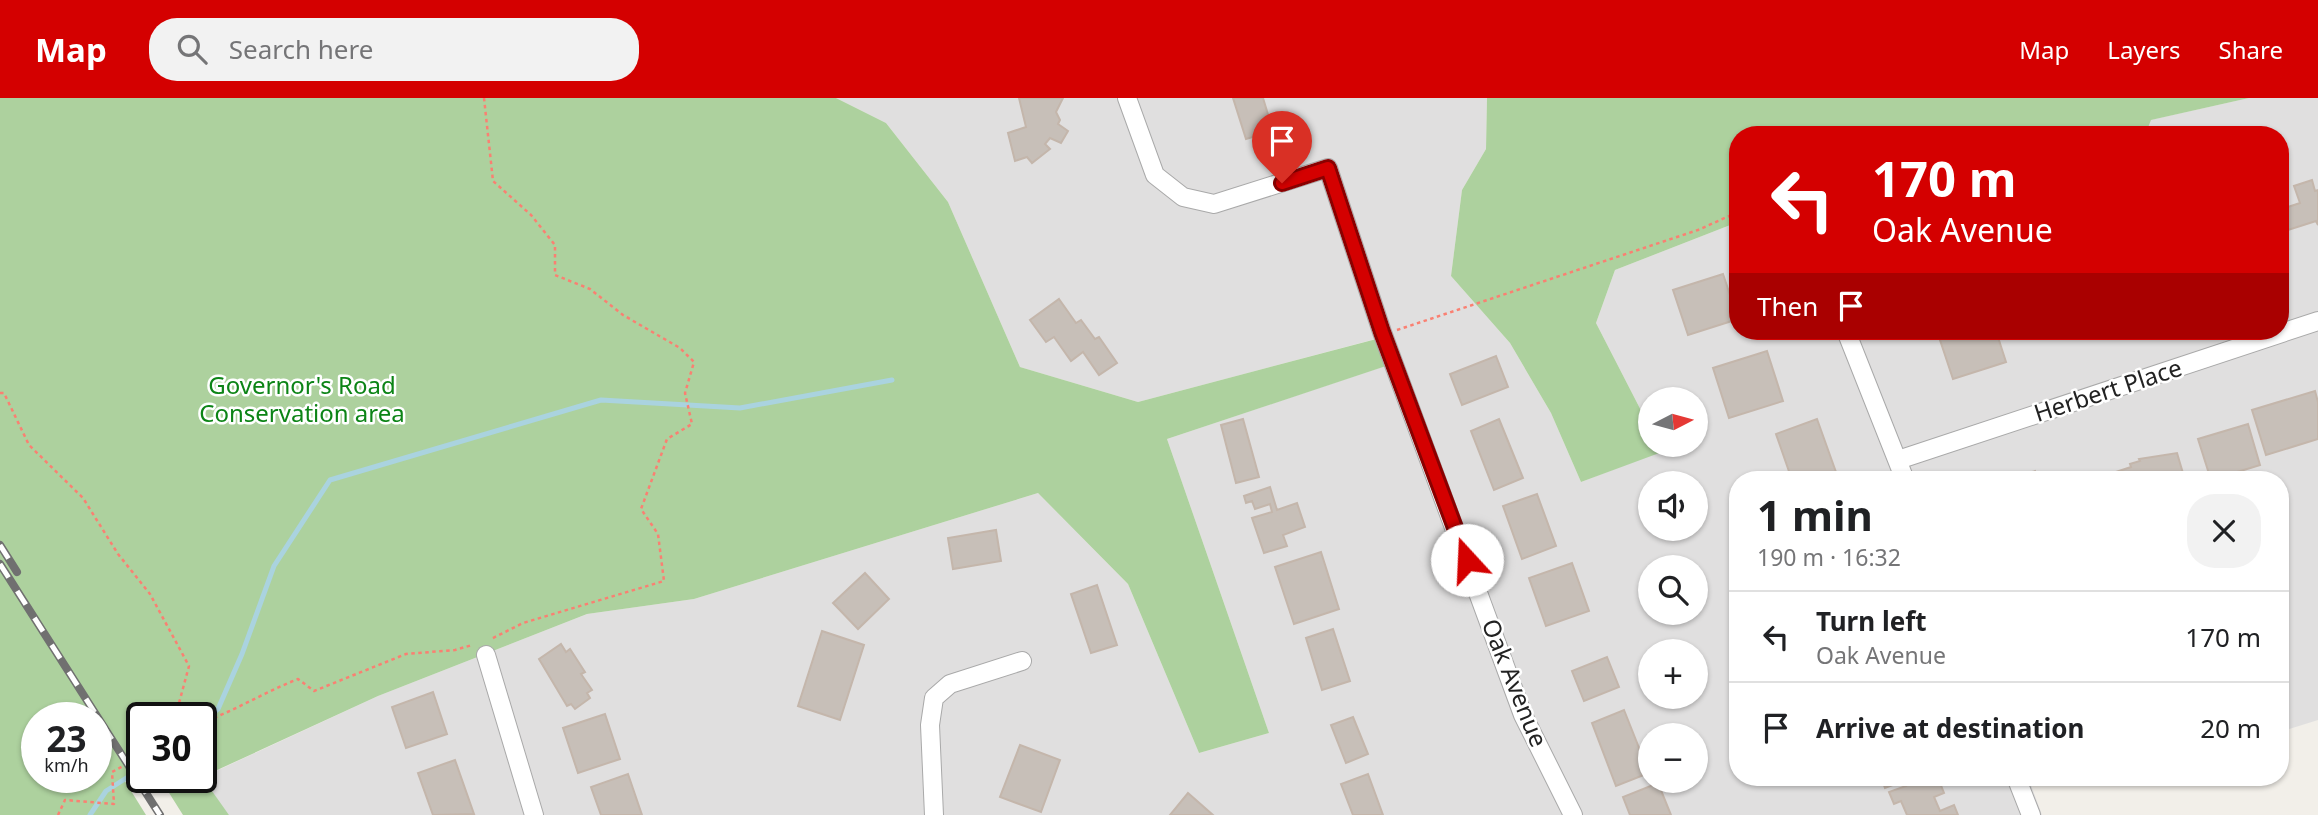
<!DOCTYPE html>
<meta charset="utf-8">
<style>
:root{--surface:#fff;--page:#f2f2f2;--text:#202124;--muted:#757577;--line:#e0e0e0;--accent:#d40000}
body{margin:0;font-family:"Noto Sans",sans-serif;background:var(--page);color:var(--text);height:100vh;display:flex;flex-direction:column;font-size:26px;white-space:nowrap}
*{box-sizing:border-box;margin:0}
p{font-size:23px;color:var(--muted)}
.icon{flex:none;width:38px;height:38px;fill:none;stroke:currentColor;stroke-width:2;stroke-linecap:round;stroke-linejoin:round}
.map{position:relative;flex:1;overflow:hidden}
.details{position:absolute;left:1729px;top:373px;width:560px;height:315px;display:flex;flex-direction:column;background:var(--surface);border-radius:28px;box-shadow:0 2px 5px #0004}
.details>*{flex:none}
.top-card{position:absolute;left:1729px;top:28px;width:560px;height:214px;border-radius:28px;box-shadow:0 2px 5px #0004;background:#d40000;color:#fff;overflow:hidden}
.needle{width:46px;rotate:84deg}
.buttons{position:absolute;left:1638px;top:289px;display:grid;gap:14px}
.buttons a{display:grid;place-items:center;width:70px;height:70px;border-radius:50%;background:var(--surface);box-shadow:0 2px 5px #0004;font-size:35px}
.speed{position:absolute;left:21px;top:604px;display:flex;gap:14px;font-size:35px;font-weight:700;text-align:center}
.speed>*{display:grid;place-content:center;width:91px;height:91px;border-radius:50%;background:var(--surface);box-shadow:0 2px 5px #0004;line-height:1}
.speed small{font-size:18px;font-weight:400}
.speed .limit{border:4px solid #111;border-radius:10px;background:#fff;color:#111}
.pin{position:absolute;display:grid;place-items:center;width:60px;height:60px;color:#fff;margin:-72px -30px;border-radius:50% 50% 50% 0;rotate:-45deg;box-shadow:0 0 7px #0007}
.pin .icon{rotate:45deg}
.me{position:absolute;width:77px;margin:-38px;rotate:340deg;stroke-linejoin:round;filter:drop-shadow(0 0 5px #0008)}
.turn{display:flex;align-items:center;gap:24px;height:147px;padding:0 28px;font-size:32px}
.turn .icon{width:91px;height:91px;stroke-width:2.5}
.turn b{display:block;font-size:49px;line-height:60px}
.then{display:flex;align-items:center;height:66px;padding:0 28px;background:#0003;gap:14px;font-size:26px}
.round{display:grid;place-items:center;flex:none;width:74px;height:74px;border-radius:28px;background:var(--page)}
.summary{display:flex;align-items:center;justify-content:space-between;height:119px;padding:0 28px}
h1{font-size:42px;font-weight:700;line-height:52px}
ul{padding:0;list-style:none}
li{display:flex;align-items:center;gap:21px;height:91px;padding:0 28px;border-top:2px solid var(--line)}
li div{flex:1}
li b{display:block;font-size:26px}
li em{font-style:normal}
header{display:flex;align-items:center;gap:42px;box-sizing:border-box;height:98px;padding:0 35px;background:var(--accent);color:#fff}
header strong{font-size:33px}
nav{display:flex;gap:38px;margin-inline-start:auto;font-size:24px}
.search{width:490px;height:63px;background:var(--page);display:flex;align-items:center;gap:18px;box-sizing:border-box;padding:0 24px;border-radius:28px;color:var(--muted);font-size:26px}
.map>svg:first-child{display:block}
.residential{fill:#e0dfdf;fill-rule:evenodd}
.forest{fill:#add19e;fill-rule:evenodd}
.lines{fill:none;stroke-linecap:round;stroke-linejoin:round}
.stream{stroke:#aad3df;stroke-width:5}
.building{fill:#c7bfb8;stroke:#c4b6ab;stroke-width:2}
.street-casing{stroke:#a9a9a9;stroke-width:20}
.path{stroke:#fa8072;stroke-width:2.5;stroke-dasharray:3.5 3.5;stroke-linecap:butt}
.street{stroke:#fff;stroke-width:18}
.rail-casing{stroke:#707070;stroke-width:8}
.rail{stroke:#fff;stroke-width:5;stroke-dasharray:16;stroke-linecap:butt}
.route-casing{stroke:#8a0000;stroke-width:18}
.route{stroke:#d40000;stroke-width:12}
.labels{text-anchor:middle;stroke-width:5;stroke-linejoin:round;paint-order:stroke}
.park-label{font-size:24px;fill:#0c8416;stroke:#fff}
.street-label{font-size:24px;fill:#222;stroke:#fff}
</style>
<header>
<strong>Map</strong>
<div class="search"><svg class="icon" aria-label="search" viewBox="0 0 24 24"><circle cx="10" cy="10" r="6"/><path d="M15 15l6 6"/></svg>Search here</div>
<nav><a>Map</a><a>Layers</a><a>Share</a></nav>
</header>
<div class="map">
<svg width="2318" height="717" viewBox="0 0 2318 717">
<rect width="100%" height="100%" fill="#f2efe9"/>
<path class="residential" d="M836 0H1487L1486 51 1462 92 1451 178 1510 245 1551 315 1581 384 1662 353 1659 347 1696 346V301H1650V330L1596 225 1615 172 1738 124V233H2280V37H2145L2150 22 2249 0H2318V622L2280 634V382H1738V679H2028L2042 717H229L201 680 378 598 587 516 694 501 1038 395 1128 486 1199 655 1269 635 1167 341 1394 265 1383 239 1138 304 1020 269 948 104 886 25ZM1650 385H1696V430H1650ZM1650 469H1696V514H1650ZM1650 553H1696V598H1650ZM1650 637H1696V682H1650Z"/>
<g class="forest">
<path d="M0 0H836L886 25 948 104 1020 269 1138 304 1384 239 1395 265 1167 341 1269 635 1199 655 1128 486 1038 395 694 501 587 516 378 598 202 679 229 717H183L166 690 123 680 146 717H0ZM37 620H96V679H37ZM142 620H201V679H142Z"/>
<polygon points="1487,0 2249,0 2151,22 2145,37 1738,37 1738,124 1615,172 1596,225 1650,330 1650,346 1659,347 1662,354 1581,384 1551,315 1510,245 1451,178 1462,92 1486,51"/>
</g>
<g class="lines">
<g class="stream">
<polyline points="201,625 218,611 242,556 274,468 330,382 601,302 740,310 892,282"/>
<polyline points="90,717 106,693 142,670"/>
</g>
</g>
<g class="building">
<polygon points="1019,0 1063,0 1056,14 1060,22 1058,26 1068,33 1061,45 1050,40 1045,46 1050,51 1032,65 1027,59 1015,63 1008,35 1026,29"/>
<polygon points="1233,0 1263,0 1273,33 1246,41"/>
<polygon points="2312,82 2315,93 2318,92 2318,127 2316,123 2288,132 2280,106 2280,96 2281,99 2285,98 2288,109 2300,105 2294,88"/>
<polygon points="1723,176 1738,221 1688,237 1673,192"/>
<polygon points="1059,201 1076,225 1081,222 1095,241 1099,239 1117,265 1099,277 1083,254 1071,263 1054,239 1046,244 1030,222"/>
<polygon points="1937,233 1996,233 2006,264 1953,281"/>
<polygon points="1767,253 1783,303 1729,320 1713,270"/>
<polygon points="1496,258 1508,289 1462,307 1450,276"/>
<polygon points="2315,293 2318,304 2318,341 2266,357 2252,312"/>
<polygon points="1243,321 1259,379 1236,385 1221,327"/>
<polygon points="1499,321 1523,380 1494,392 1471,333"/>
<polygon points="1817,321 1837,377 1825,382 1792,382 1776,336"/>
<polygon points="2248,326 2260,367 2211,382 2198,341"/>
<polygon points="2177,355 2185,382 2115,382 2113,375 2131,369 2130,366 2140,363 2139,361"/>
<polygon points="2035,373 2038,382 2013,382"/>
<polygon points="1270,389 1277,412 1297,405 1305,429 1283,437 1287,448 1264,455 1252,420 1272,414 1270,406 1255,411 1252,403 1246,405 1244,398"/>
<polygon points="1537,396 1556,448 1522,461 1503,408"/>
<polygon points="996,432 1001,463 953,471 948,440"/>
<polygon points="1321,454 1339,511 1294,526 1275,469"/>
<polygon points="1572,465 1589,513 1546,528 1529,480"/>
<polygon points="865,475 889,501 858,531 833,505"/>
<polygon points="1097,487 1117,547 1091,555 1071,496"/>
<polygon points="1333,531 1350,583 1322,592 1306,540"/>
<polygon points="822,533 864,547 840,622 798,608"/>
<polygon points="561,546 566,554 570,551 585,574 581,576 592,592 587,595 590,600 575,611 571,606 567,608 539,561"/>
<polygon points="1607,559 1619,589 1584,603 1572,573"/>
<polygon points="433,594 447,636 406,650 392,609"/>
<polygon points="1624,612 1649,675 1616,688 1592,625"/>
<polygon points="605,616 620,661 578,675 563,630"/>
<polygon points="1353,619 1368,656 1346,665 1331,627"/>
<polygon points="1020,647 1060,662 1041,714 1000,699"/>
<polygon points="455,662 474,716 433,717 418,675"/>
<polygon points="628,676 642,717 601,717 591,689"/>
<polygon points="1368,676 1383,717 1353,717 1341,686"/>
<polygon points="1881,679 1932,679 1935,687 1940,685 1944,695 1934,699 1940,713 1954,707 1958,717 1907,717 1901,703 1894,706 1889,694 1906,688 1903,683 1885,690"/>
<polygon points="1658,685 1671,717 1630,717 1623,699"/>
<polygon points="1188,695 1213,717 1170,717"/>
</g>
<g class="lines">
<g class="street-casing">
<g id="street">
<polyline points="1127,0 1155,77 1183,99 1214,106 1328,70 1382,234 1523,617 1573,717"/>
<polyline points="1846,233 1905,382"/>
<polyline points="1898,362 2318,223"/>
<polyline points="486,557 534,717"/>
<polyline points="2016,679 2031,717"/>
<polyline points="934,717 930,627 934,600 950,586 1022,563"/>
</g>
</g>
<g class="path">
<polyline points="484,0 493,83 531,117 555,147 555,177 590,191 623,217 680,250 694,264 685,295 692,326 667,341 641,411 658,436 664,483 523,525 491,541"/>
<polyline points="1397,232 1698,132 1738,114"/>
<polyline points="0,295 4,295 29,347 83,400 118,456 150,496 189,568 175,620"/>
<path d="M201 625C234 613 265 594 298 581L314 593 406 556 455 552 472 547"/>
<polyline points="58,717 65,702 114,706 112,674 142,658"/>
</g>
<use href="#street" class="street"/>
<g class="rail-casing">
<g id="rail">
<polyline points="0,447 17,474"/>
<polyline points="0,466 160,717"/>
</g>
</g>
<use href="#rail" class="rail"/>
</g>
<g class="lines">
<g class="route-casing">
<polyline id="route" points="1282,85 1328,70 1382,234 1467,462"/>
</g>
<use href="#route" class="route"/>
</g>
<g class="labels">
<g class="park-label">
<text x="302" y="296">Governor's Road<tspan x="302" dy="28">Conservation area</tspan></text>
</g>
<g class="street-label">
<text transform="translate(2108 293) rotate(-18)" y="8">Herbert Place</text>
<text transform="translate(1514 585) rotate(68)" y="8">Oak Avenue</text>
</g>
</g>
</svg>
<div class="buttons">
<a><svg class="needle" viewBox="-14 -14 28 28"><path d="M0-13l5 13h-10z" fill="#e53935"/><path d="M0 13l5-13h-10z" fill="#757577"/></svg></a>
<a><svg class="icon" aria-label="sound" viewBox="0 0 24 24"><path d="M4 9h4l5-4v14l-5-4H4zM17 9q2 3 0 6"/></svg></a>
<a><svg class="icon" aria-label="search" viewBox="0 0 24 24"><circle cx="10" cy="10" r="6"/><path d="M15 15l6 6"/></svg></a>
<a>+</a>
<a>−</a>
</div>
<div class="speed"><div>23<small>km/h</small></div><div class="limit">30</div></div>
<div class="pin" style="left:1282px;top:85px;background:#d93025"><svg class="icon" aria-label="arrive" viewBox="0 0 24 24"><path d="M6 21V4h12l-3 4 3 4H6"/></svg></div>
<svg class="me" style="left:1467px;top:462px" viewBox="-20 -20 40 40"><circle r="19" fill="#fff"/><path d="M0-13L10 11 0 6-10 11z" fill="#d40000"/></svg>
<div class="top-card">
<div class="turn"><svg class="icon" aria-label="left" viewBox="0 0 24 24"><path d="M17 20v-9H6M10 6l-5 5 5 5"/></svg><div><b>170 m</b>Oak Avenue</div></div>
<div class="then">Then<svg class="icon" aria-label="arrive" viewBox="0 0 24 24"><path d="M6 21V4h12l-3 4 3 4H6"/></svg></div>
</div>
<section class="details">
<div class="summary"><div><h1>1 min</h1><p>190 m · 16:32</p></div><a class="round"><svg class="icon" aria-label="close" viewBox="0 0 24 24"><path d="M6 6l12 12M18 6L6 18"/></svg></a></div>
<ul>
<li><svg class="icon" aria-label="left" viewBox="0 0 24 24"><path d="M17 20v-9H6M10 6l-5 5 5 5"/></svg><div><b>Turn left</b><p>Oak Avenue</p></div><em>170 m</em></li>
<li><svg class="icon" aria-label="arrive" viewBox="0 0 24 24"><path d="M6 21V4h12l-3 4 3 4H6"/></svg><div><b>Arrive at destination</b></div><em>20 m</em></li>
</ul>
</section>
</div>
